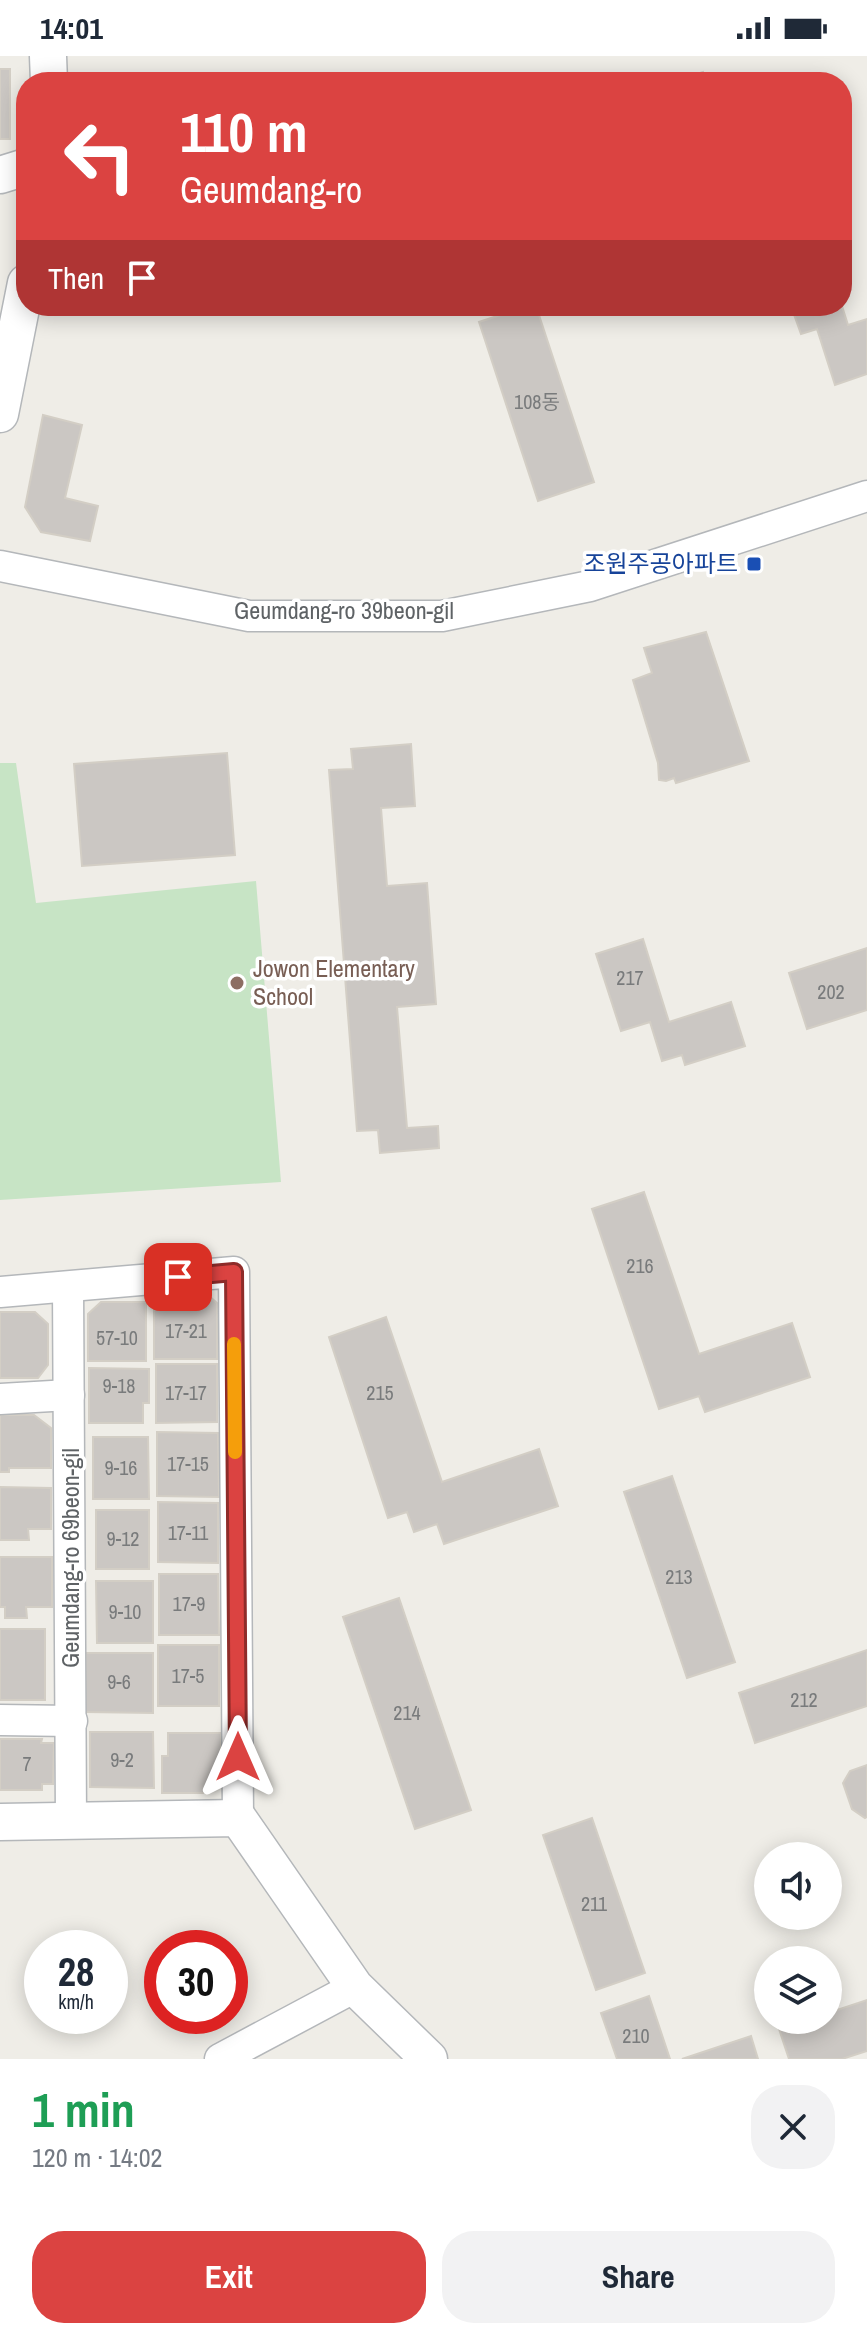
<!DOCTYPE html>
<meta charset="utf-8">
<style>
:root{--surface:#fff;--page:#f2f2f3;--text:#1f2937;--muted:#747a83;--accent:#db4341}
body{margin:0;font-family:"Archivo Narrow","Noto Sans KR",sans-serif;background:var(--page);color:var(--text);height:100vh;display:flex;flex-direction:column;font-size:30px;white-space:nowrap}
*{box-sizing:border-box;margin:0}
p{font-size:26px;color:var(--muted)}
.icon{flex:none;width:44px;height:44px;fill:none;stroke:currentColor;stroke-width:2;stroke-linecap:round;stroke-linejoin:round}
.map{position:relative;height:2003px;overflow:hidden}
.panel{display:flex;flex-direction:column;background:var(--surface);flex:1}
.panel>*{flex:none}
.top-card{position:absolute;left:16px;top:16px;width:836px;height:244px;border-radius:32px;box-shadow:0 4px 20px #0003;background:#db4341;color:#fff;overflow:hidden}
.buttons{position:absolute;left:754px;top:1786px;display:grid;gap:16px}
.buttons a{display:grid;place-items:center;width:88px;height:88px;border-radius:50%;background:var(--surface);box-shadow:0 4px 20px #0003;font-size:40px}
.speed{position:absolute;left:24px;top:1874px;display:flex;gap:16px;font-size:40px;font-weight:700;text-align:center}
.speed>*{display:grid;place-content:center;width:104px;height:104px;border-radius:50%;background:var(--surface);box-shadow:0 4px 20px #0003;line-height:1}
.speed small{font-size:20px;font-weight:400}
.speed .limit{border:12px solid #d22;background:#fff;color:#111}
.pin{position:absolute;display:grid;place-items:center;width:68px;height:68px;color:#fff;margin:-34px;border-radius:16px;box-shadow:0 4px 12px #0006}
.me{position:absolute;width:88px;margin:-44px;rotate:0deg;stroke-linejoin:round;filter:drop-shadow(0 0 6px #0008)}
.turn{display:flex;align-items:center;gap:28px;height:168px;padding:0 32px;font-size:36px}
.turn .icon{width:104px;height:104px;stroke-width:2.5}
.turn b{display:block;font-size:56px;line-height:68px}
.then{display:flex;align-items:center;height:76px;padding:0 32px;background:#0003;gap:16px;font-size:30px}
.round{display:grid;place-items:center;flex:none;width:84px;height:84px;border-radius:32px;background:var(--page)}
.head{display:flex;align-items:center;justify-content:space-between;height:136px;padding:0 32px}
h1{font-size:48px;font-weight:800;line-height:60px;color:#1e9e55}
.cta{display:flex;gap:16px;margin-top:auto;padding:16px 32px}
.cta a{flex:1;height:92px;border-radius:32px;background:var(--accent);color:#fff;font-size:32px;font-weight:800;line-height:92px;text-align:center}
.cta a+a{background:var(--page);color:var(--text)}
.status{display:flex;justify-content:space-between;align-items:center;height:56px;padding:0 40px;background:var(--surface);direction:ltr}
.status svg{height:22px;fill:currentColor}
.map>svg:first-child{display:block}
.green{fill:#c7e4c5}
.building{fill:#cbc7c3;stroke:#d3cec5;stroke-width:2}
.lines{fill:none;stroke-linecap:round;stroke-linejoin:round}
.minor-casing{stroke:#b4b7ba;stroke-width:33}
.tertiary-casing{stroke:#b4b7ba;stroke-width:39}
.minor{stroke:#fff;stroke-width:30}
.tertiary{stroke:#fff;stroke-width:36}
.route-casing{stroke:#8e2c2a;stroke-width:20}
.route{stroke:#db4341;stroke-width:14}
.slow{stroke:#f59e0b;stroke-width:14}
.transit-dot{fill:#1a4fb4;stroke:#fff;stroke-width:3}
.education-dot{fill:#8d6e63;stroke:#fff;stroke-width:3}
.labels{text-anchor:middle;stroke-width:7;stroke-linejoin:round;paint-order:stroke}
.number-label{font-size:20px;fill:#797b7c}
.transit-label{font-size:24px;fill:#164399;stroke:#fff;text-anchor:end}
.street-label{font-size:24px;fill:#5e6265;stroke:#fff}
.education-label{font-size:24px;fill:#785e54;stroke:#fff;text-anchor:start}
</style>
<div class="status"><b>14:01</b><svg viewBox="0 0 49 12"><path d="M0 12V9h3v3zM5 12V6h3v6zM10 12V3h3v9zM15 12V0h3v12zM26 1h20v11H26zM47 4h2v5h-2z"/></svg></div>
<div class="map">
<svg width="867" height="2003" viewBox="0 0 867 2003">
<rect width="100%" height="100%" fill="#efede7"/>
<polygon class="green" points="0,707 16,707 36,847 256,825 281,1126 0,1144"/>
<g class="building">
<rect x="0" y="13" width="10" height="70"/>
<polygon points="703,16 706,26 671,26"/>
<polygon points="528,250 536,250 594,426 538,445 479,266"/>
<polygon points="791,250 842,250 848,269 867,263 867,318 835,329 817,273 801,278"/>
<polygon points="43,359 82,369 65,442 98,450 90,485 41,476 25,451"/>
<polygon points="706,576 749,705 676,727 674,722 666,725 659,724 658,707 633,624 652,617 644,592"/>
<polygon points="411,688 415,750 381,752 387,830 427,827 436,948 397,951 407,1072 438,1070 439,1092 380,1097 378,1074 357,1075 329,714 353,713 351,693"/>
<polygon points="227,697 235,799 82,810 74,708"/>
<polygon points="643,883 669,966 731,946 745,990 685,1009 682,999 662,1005 650,966 621,975 596,898"/>
<polygon points="867,892 867,954 807,973 789,917"/>
<polygon points="644,1136 699,1298 792,1267 810,1321 705,1356 699,1340 659,1353 592,1153"/>
<polygon points="154,1239 209,1240 217,1247 217,1303 154,1303"/>
<polygon points="101,1246 146,1246 146,1305 88,1305 88,1258"/>
<polygon points="0,1256 35,1256 48,1268 48,1309 38,1322 0,1322"/>
<polygon points="386,1261 442,1426 539,1393 558,1450 444,1488 437,1468 414,1476 407,1456 388,1462 329,1281"/>
<polygon points="156,1308 217,1308 217,1366 156,1367"/>
<polygon points="89,1312 149,1313 149,1347 143,1347 143,1367 89,1367"/>
<polygon points="0,1359 34,1359 51,1372 51,1412 9,1412 9,1416 0,1416"/>
<polygon points="157,1376 218,1377 219,1441 157,1440"/>
<polygon points="93,1381 148,1381 149,1443 93,1443"/>
<polygon points="672,1420 735,1606 687,1622 624,1436"/>
<polygon points="0,1431 51,1432 51,1473 28,1473 29,1484 0,1484"/>
<polygon points="158,1446 218,1447 218,1507 158,1506"/>
<rect x="96" y="1454" width="53" height="59"/>
<polygon points="0,1501 52,1501 52,1551 26,1551 27,1562 5,1562 5,1551 0,1551"/>
<polygon points="159,1518 218,1518 219,1579 159,1579"/>
<polygon points="96,1525 153,1525 153,1587 97,1587"/>
<polygon points="399,1542 471,1754 415,1773 343,1561"/>
<rect x="0" y="1573" width="45" height="71"/>
<rect x="158" y="1589" width="61" height="61"/>
<polygon points="867,1594 867,1650 755,1687 739,1637"/>
<polygon points="86,1597 153,1597 153,1657 86,1656"/>
<polygon points="90,1676 153,1676 154,1732 90,1731"/>
<polygon points="168,1677 221,1677 221,1719 203,1737 162,1737 162,1700 168,1700"/>
<polygon points="0,1683 42,1683 41,1687 54,1687 53,1728 42,1728 42,1734 0,1734"/>
<polygon points="867,1709 867,1761 865,1762 852,1753 843,1727 850,1715"/>
<polygon points="592,1762 645,1917 596,1934 543,1779"/>
<polygon points="649,1940 670,2003 617,2003 601,1957"/>
<polygon points="867,1944 867,1995 842,2003 789,2003 779,1973 806,1964 828,1964 828,1957"/>
<polygon points="751,1980 758,2003 682,2003"/>
</g>
<g class="lines">
<g class="minor-casing">
<g id="minor">
<polyline points="0,510 249,560 442,560 590,530 867,440"/>
<polyline points="68,1231 71,1765"/>
<polyline points="0,1236 234,1216 238,1762"/>
<polyline points="0,1343 69,1339"/>
<polyline points="0,1664 72,1665"/>
<polyline points="220,2003 355,1931"/>
</g>
</g>
<g class="tertiary-casing">
<g id="tertiary">
<polyline points="48,0 49,26"/>
<polyline points="0,119 26,111"/>
<polyline points="0,358 26,227"/>
<polyline points="0,1766 238,1762 355,1931 429,2003"/>
</g>
</g>
<use href="#minor" class="minor"/>
<use href="#tertiary" class="tertiary"/>
</g>
<g class="lines">
<g class="route-casing">
<polyline id="route" points="178,1221 234,1216 238,1701"/>
</g>
<use href="#route" class="route"/>
<polyline class="slow" points="234,1288 235,1396"/>
</g>
<rect class="transit-dot" x="746" y="500" width="16" height="16" rx="4"/>
<circle class="education-dot" cx="237" cy="927" r="8"/>
<g class="labels">
<g class="number-label">
<text x="537" y="353">108동</text>
<text x="630" y="929">217</text>
<text x="831" y="943">202</text>
<text x="640" y="1217">216</text>
<text x="186" y="1282">17-21</text>
<text x="117" y="1289">57-10</text>
<text x="119" y="1337">9-18</text>
<text x="186" y="1344">17-17</text>
<text x="380" y="1344">215</text>
<text x="188" y="1415">17-15</text>
<text x="121" y="1419">9-16</text>
<text x="188" y="1484">17-11</text>
<text x="123" y="1490">9-12</text>
<text x="679" y="1528">213</text>
<text x="189" y="1555">17-9</text>
<text x="125" y="1563">9-10</text>
<text x="188" y="1627">17-5</text>
<text x="119" y="1633">9-6</text>
<text x="804" y="1651">212</text>
<text x="407" y="1664">214</text>
<text x="122" y="1711">9-2</text>
<text x="27" y="1715">7</text>
<text x="594" y="1855">211</text>
<text x="636" y="1987">210</text>
</g>
<g class="transit-label">
<text x="738" y="516">조원주공아파트</text>
</g>
<g class="street-label">
<text x="344" y="563">Geumdang-ro 39beon-gil</text>
<text transform="translate(71 1502) rotate(-90)" y="8">Geumdang-ro 69beon-gil</text>
</g>
<g class="education-label">
<text x="253" y="921">Jowon Elementary<tspan x="253" dy="28">School</tspan></text>
</g>
</g>
</svg>
<div class="buttons">
<a><svg class="icon" aria-label="sound" viewBox="0 0 24 24"><path d="M4 9h4l5-4v14l-5-4H4zM17 9q2 3 0 6"/></svg></a>
<a><svg class="icon" aria-label="layers" viewBox="0 0 24 24"><path d="M12 4l9 5-9 5-9-5zM3 14l9 5 9-5"/></svg></a>
</div>
<div class="speed"><div>28<small>km/h</small></div><div class="limit">30</div></div>
<div class="pin" style="left:178px;top:1221px;background:#d93025"><svg class="icon" aria-label="arrive" viewBox="0 0 24 24"><path d="M6 21V4h12l-3 4 3 4H6"/></svg></div>
<svg class="me" style="left:238px;top:1701px" viewBox="-20 -20 40 40"><path d="M0-17L14 15 0 8-14 15z" fill="#db4341" stroke="#fff" stroke-width="4"/></svg>
<div class="top-card">
<div class="turn"><svg class="icon" aria-label="left" viewBox="0 0 24 24"><path d="M17 20v-9H6M10 6l-5 5 5 5"/></svg><div><b>110 m</b>Geumdang-ro</div></div>
<div class="then">Then<svg class="icon" aria-label="arrive" viewBox="0 0 24 24"><path d="M6 21V4h12l-3 4 3 4H6"/></svg></div>
</div>
</div>
<section class="panel">
<div class="head"><div><h1>1 min</h1><p>120 m · 14:02</p></div><a class="round"><svg class="icon" aria-label="close" viewBox="0 0 24 24"><path d="M6 6l12 12M18 6L6 18"/></svg></a></div>
<div class="cta"><a>Exit</a><a>Share</a></div>
</section>
